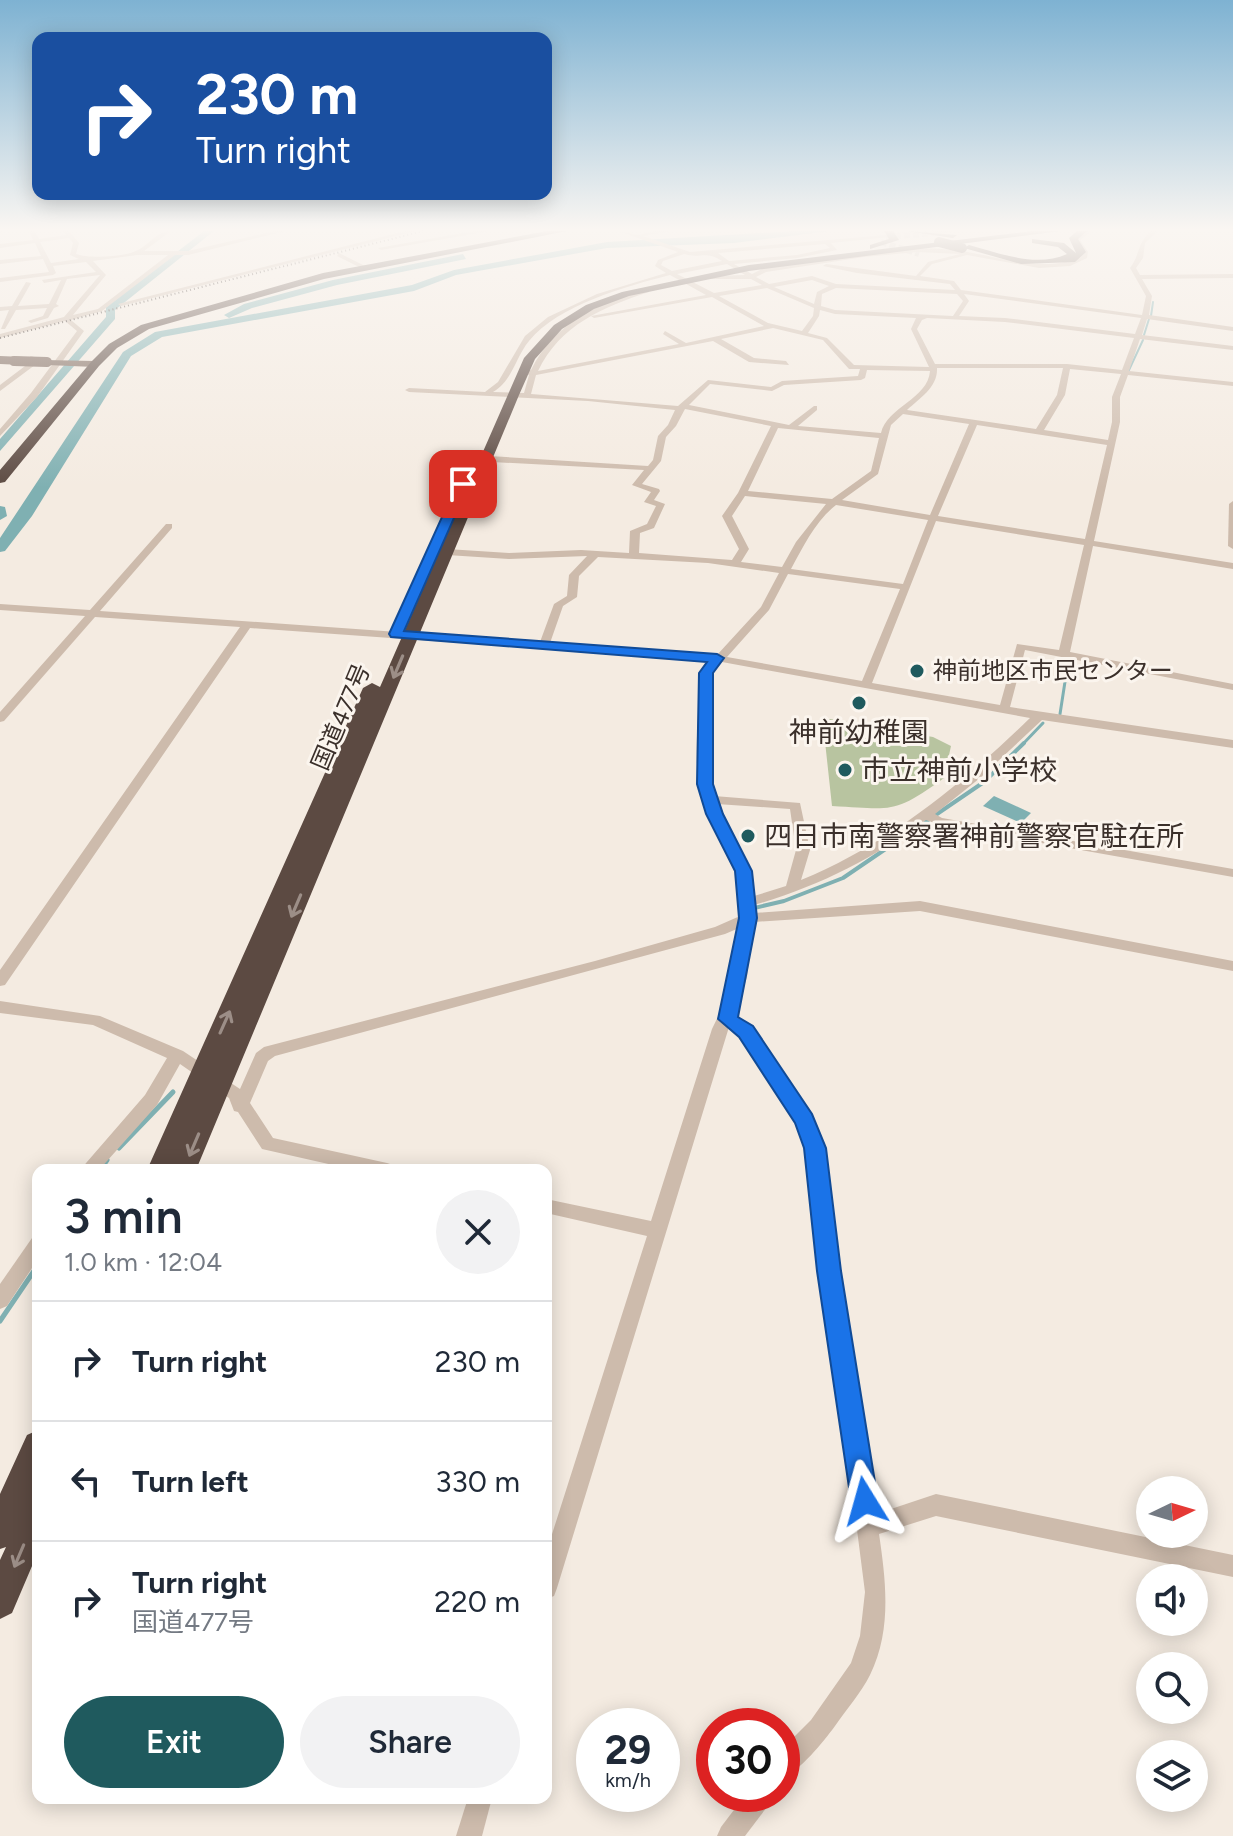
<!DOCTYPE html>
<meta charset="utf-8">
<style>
:root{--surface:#fff;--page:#f2f2f3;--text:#1f2937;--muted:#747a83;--line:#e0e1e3;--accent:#1f5a5e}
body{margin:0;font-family:Figtree,"Noto Sans JP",sans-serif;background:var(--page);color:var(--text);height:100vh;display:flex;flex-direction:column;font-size:30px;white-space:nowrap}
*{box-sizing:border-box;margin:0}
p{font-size:26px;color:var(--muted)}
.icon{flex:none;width:44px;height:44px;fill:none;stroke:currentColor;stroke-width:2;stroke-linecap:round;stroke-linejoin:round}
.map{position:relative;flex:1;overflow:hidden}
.sheet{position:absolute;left:32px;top:1164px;width:520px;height:640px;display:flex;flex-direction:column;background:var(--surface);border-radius:16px;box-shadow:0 4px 20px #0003}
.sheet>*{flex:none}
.top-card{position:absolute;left:32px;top:32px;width:520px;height:168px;border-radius:16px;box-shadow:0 4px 20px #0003;background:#1a4fa0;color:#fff;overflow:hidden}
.needle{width:52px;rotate:85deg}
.buttons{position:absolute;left:1136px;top:1476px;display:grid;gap:16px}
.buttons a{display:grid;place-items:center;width:72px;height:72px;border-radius:50%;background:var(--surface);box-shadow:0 4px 20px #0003;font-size:40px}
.speed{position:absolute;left:576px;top:1708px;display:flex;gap:16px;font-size:40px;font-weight:700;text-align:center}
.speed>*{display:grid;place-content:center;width:104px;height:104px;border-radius:50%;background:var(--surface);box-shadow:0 4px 20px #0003;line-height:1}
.speed small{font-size:20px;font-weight:400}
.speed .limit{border:12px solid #d22;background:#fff;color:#111}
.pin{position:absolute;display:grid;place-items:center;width:68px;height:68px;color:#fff;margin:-34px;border-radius:16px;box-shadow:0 4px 12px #0006}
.me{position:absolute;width:88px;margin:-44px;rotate:352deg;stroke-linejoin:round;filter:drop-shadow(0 0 6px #0008)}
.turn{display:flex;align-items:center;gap:28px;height:168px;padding:0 32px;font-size:36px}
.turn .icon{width:104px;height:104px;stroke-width:2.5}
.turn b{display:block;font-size:56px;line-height:68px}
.round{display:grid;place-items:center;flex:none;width:84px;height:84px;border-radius:42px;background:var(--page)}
.head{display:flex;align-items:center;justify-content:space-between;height:136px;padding:0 32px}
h1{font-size:48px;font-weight:600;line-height:60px}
.button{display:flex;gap:16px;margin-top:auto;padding:16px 32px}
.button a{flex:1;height:92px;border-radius:48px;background:var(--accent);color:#fff;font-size:32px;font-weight:600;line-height:92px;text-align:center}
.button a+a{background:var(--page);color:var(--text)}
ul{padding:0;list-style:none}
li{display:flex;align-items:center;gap:24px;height:120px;padding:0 32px;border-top:2px solid var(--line)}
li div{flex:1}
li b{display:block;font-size:30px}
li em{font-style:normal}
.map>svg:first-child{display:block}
.green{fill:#b8c4a0}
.water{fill:#7fb0b2}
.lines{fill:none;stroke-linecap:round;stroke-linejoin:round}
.stream-far3{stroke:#7fb0b2;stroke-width:2}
.stream-far2{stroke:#7fb0b2;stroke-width:3}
.stream-far1{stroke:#7fb0b2;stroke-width:4}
.stream{stroke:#7fb0b2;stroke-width:5}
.river{fill:#7fb0b2;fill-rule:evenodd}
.minor-tunnel{stroke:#cfc6bd;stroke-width:6;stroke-dasharray:6 3;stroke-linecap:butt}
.minor{fill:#cdbbac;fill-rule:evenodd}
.major{fill:#7d675c;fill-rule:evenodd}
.highway{fill:#5c4a42;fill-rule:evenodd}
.rail{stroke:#3b302b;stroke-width:2;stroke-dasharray:1 3;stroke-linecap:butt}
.major-bridge-far1{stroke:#7d675c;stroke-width:8}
.major-bridge{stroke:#7d675c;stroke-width:10}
.highway-bridge{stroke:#5c4a42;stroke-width:10}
.oneway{stroke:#9c8e87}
.route{fill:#1a73e8;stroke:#114b97;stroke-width:2}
.poi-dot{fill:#1f5a5e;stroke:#fbf5ee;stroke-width:3}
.labels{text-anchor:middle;stroke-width:6;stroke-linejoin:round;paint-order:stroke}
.far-poi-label{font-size:24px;fill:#3b302b;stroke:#fbf5ee;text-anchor:start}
.far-street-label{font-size:24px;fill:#3b302b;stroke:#fbf5ee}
.poi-label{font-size:28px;fill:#3b302b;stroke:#fbf5ee;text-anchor:start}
</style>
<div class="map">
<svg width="1233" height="1836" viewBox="0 0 1233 1836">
<rect width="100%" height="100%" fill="#f4ebe1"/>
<path class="green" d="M830 719 933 737 951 746 944 778C893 815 892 809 832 806L823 723Z"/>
<polygon class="water" points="994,796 1031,813 1021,823 983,806"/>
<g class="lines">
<g class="stream-far3">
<polyline points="1151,316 1153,302"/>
<polyline points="1144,335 1149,319"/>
<polyline points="1129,370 1143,340"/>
</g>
<g class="stream-far2">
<polyline points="1060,714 1069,656"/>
<polyline points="1022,745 1043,723"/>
</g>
<polyline class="stream-far1" points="750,909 784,901 843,878 984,782 1024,743"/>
<g class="stream">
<polyline points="119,1148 173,1092"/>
<polyline points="100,1170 107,1160"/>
<polyline points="0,1321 38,1265"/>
</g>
<g class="river">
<polygon points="204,231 214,231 115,310 115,319 0,451 0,439 106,317 106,307"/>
<polygon points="796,231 830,231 734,243 607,248 456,275 414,291 162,337 131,356 32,516 5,551 0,552 0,538 123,352 155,332 412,285 454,270 607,242"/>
<polygon points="463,254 466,259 337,285 252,308 229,318 224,315 244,304 333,280"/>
<polygon points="0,506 5,507 7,516 0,520"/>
</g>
<g class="minor-tunnel">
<polyline points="886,237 934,233"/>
<polyline points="881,242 919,254"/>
</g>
<g class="minor">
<polygon points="0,231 4,231 0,233"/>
<path d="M29 231H35L39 239 66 235 63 231H69L79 243 76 254C90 259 125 257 138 250 150 244 157 231 171 231L144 251H188L274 231H286L188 255H175L102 311 71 320 84 331 37 397 0 436V429L31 393 77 331 65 321 0 338V334L64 317 100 275 67 279 56 304 59 306 54 308 48 318 31 323 28 321 43 316 47 308 16 310 5 329H1L9 310 0 311V307L12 306 26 282 31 283 18 306 49 304 61 280 44 283 42 280 96 272 86 262 53 266 56 273 53 275 0 282V278L49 272 43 259 0 264V260L41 256 35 243 0 248V244L33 240ZM69 238 73 243 70 255 79 259 51 263 40 242ZM137 255H168L98 309 73 315 106 275 93 261Z"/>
<polygon points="405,231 416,231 121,306 118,304"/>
<polygon points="474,231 490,231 381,250 378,248"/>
<path d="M618 231 638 235 654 231H671L643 236 690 252 886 235 889 237 831 243 837 250 797 258 734 264 752 274 764 268C822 260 883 246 942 249 989 251 1035 276 1081 257L1082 252 1074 240 1085 231H1092L1080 240 1088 252 1087 258 1070 266 1039 268 967 255 932 264 920 276 954 281 961 290 1142 315 1146 296 1130 268C1141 253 1136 245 1151 231H1158L1145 243 1143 258 1136 268 1140 275 1233 274V278L1142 279 1152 296 1149 315 1233 327V331L1147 319 1142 335 1233 346V350L1140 339 1129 371 1233 382V386L1128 375 1120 397V422L1094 541 1233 563V569L1093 546 1070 652 1233 684V690L1025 650 1010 707 1233 740V748L1042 720 980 778 935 814 942 818 1233 869V877L939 825 926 820C873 859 817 887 754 905V913L920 901 1233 961V971L920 911 754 922 747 977 735 1016 751 1028 810 1115 823 1148 838 1271 858 1382 876 1514 936 1494 1233 1555V1577L936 1516 879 1534C886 1581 892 1630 870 1675 861 1693 846 1710 835 1726 823 1742 800 1771 782 1778V1749L811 1720 851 1663 860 1636 865 1592 838 1382 820 1271 807 1148 797 1122 741 1036 729 1027 557 1588 554 1596 546 1599V1553L647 1236 546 1213V1199L651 1221 712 1029 727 998 739 928 725 934 275 1056 268 1061 250 1103 273 1138 387 1163 393 1165 396 1170H355L262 1149 238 1112 234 1111 229 1098 180 1064 157 1105 99 1170H80L145 1095 167 1058 93 1025 0 1013V1001L100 1016 183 1051 240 1089 256 1053 264 1047 595 961 715 927 740 916C743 861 718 847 703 800 694 773 697 741 698 713 700 692 696 677 711 661L250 628 5 985 0 986V970L240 627 95 617 4 721 0 722V712L85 616 0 610V604L90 610 166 524H172V528L100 611 540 642 554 604 567 596 569 575 587 556 509 559 447 555 442 552 447 549 509 553 581 550 629 553 630 531 647 524 656 506 644 502 651 492 632 485 644 470 474 461 470 458 474 455 648 466 653 460 658 436 668 425 675 410 588 401 409 392 405 390 409 388 485 392 498 382 525 336 548 317 597 294 666 273 655 266 658 260 678 252ZM825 244 830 248 797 255 729 261 718 253ZM917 252 960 254 928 262 916 276 826 264 823 266 857 273 950 284 955 290 836 284 812 276 769 284 756 277 766 272 864 257ZM684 254C701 259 705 250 722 261L672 271 661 265 663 261ZM727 264 745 275 710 276 708 279H751L762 285 714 293 677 274ZM670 275 706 295 591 316 594 318 712 297 764 326 686 343 665 331 663 334 679 344 538 371C560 325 603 307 649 292L647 289C598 303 554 323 531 370L520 372 529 375 524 393 493 392C513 380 515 358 529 341 558 305 627 286 670 275ZM812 280 829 286 817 292 814 304 774 287ZM767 288 814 308 813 316 802 331 768 323 719 296ZM836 288 957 294 963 301 953 316 835 310 821 306 822 294ZM964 294 1141 318 1135 334 1005 318 959 316 969 301ZM820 310 835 314 916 318 911 329 929 367 854 365 827 338 808 333 819 316ZM927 318 1005 322 1134 338 1122 370 1067 364H935L917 329 922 320ZM773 328 823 340 849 369H860L858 376 782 381 771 387 708 380 678 406 531 394 536 375 713 341 749 362 789 365 786 361 754 358 721 339ZM937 368H1063L1057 395 1036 429 907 410C920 398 938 387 937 368ZM1070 369 1121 374 1112 397V422L1108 440 1044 430 1065 395ZM867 370 930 371C928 399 887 407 881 433L798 426 817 410V406H814L789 425 689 405 710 384 772 391 784 385 861 380 865 378ZM685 409 771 426 738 493 722 516 739 549 732 560 639 553 640 533 654 528 665 504 654 500 660 491 659 489 642 484 661 461 666 437 676 426ZM903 414 969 424 930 515 842 500 878 474 891 425ZM977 425 1107 445 1085 539 938 516ZM778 428 879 438 871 471 832 499 748 491ZM745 496 826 504 796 542 782 567 741 562 749 549 732 516ZM836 505 928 520 903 584 791 569C803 547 816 520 836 505ZM936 521 1084 545 1059 650 1017 644 1000 705 872 683ZM598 557 708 563 779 573 761 607 717 655 550 643 563 606 577 597 579 576ZM788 574 900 589 862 681 727 657 769 610ZM722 662 1030 718C963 783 889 844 801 880L810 850 800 803 714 796 709 757 711 674ZM717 804 790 809 796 850 786 886 754 896 747 863Z"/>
<polygon points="934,231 957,231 932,234"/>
<polygon points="339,253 367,267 368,268 363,269 337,256"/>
<polygon points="30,356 43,359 0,391 0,385 33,360"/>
<polygon points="1233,501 1233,549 1228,546 1229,504"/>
<polygon points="38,1236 38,1259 7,1306 0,1309 0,1284 32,1238"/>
<polygon points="746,1794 773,1794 770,1803 745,1836 717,1836 721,1827"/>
<polygon points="468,1798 492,1798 482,1836 456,1836"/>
</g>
<polygon class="major" points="44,360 95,361 100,364 95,367 47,365"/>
<g class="highway">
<polygon points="547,231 567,231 324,279 149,329 117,348 99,366 5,482 0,483 0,470 91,362 109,344 141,325 323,273"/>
<polygon points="884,231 893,231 899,240 870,249 870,245 889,239"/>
<polygon points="906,231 957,235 953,238"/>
<polygon points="1032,231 1061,231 749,271 629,296 594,309 562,329 535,359 519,395 196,1170 147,1170 363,688 372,683 380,687 524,358 554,325 586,305 622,292 749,265"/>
<path d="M1077 231H1087L1078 239 1086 252 1075 262 1021 264 964 248 969 245C999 253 1036 268 1067 254L1058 247 1032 243V239L1064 243 1076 253 1069 238Z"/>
<polygon points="38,1430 38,1484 32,1497 38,1494 38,1552 12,1613 0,1619 0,1560 6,1547 0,1549 0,1494 27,1435"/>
</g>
<polyline class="rail" points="0,338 423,231"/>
<polyline class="major-bridge-far1" points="0,360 47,362"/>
<polyline class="major-bridge" points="14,361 47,362"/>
<polyline class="highway-bridge" points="939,242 962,248"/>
</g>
<defs><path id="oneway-shaft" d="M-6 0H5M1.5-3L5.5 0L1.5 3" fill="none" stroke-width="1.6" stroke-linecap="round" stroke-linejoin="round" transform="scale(2)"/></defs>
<g class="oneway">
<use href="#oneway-shaft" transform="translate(398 667) rotate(113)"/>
<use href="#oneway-shaft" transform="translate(296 906) rotate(113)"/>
<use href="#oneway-shaft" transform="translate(225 1022) rotate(-66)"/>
<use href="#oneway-shaft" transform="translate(194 1145) rotate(113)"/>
<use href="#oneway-shaft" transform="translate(19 1556) rotate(113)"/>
</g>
<linearGradient id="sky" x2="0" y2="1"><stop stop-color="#7eb2d2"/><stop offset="0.47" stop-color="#faf6f2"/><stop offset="1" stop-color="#faf6f2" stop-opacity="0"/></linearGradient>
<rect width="1233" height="488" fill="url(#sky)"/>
<polygon class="route" points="463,481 469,484 404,631 717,654 724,658 713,673 713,784 723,814 752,871 757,918 738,1017 753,1026 812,1114 826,1148 841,1271 878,1501 874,1511 865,1515 855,1511 851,1501 817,1271 804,1148 795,1123 739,1037 718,1019 739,918 735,871 706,814 697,784 699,673 707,662 391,637 389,634 457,484"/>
<g class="poi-dot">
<circle cx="917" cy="671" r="8"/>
<circle cx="859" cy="703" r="8"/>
<circle cx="845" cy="770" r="8"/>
<circle cx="748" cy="836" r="8"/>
</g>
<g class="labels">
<g class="far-poi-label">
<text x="933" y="679">神前地区市民センター</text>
</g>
<g class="far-street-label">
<text transform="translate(341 717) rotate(-67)" y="8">国道477号</text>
</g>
<g class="poi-label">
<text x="859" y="742" text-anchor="middle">神前幼稚園</text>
<text x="861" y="780">市立神前小学校</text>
<text x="764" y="846">四日市南警察署神前警察官駐在所</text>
</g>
</g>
</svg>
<div class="buttons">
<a><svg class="needle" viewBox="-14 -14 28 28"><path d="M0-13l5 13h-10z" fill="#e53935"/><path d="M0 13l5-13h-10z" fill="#747a83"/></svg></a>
<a><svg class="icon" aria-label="sound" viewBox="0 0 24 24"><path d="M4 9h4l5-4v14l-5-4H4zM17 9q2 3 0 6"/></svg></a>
<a><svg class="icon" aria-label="search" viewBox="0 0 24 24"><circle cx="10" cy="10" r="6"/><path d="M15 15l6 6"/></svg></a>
<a><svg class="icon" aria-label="layers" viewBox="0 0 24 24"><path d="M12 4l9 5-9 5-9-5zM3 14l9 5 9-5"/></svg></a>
</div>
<div class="speed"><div>29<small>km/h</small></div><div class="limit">30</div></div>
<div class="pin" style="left:463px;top:484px;background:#d93025"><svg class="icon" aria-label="arrive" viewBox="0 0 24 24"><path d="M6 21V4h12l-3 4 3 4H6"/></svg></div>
<svg class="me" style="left:865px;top:1501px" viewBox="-20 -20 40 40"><path d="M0-17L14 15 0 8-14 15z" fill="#1a73e8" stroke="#fff" stroke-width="4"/></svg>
<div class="top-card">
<div class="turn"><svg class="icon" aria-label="right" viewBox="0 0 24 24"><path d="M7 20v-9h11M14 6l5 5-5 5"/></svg><div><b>230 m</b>Turn right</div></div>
</div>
<section class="sheet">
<div class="head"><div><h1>3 min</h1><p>1.0 km · 12:04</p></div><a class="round"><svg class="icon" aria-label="close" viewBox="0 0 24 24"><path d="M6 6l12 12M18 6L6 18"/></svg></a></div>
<ul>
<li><svg class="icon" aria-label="right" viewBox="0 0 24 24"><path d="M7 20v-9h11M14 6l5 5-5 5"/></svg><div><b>Turn right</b></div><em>230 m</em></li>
<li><svg class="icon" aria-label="left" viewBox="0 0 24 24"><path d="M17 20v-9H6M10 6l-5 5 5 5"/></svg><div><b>Turn left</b></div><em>330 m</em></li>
<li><svg class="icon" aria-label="right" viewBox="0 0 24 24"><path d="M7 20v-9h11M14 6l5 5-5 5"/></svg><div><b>Turn right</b><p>国道477号</p></div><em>220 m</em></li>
</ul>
<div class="button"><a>Exit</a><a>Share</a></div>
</section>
</div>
